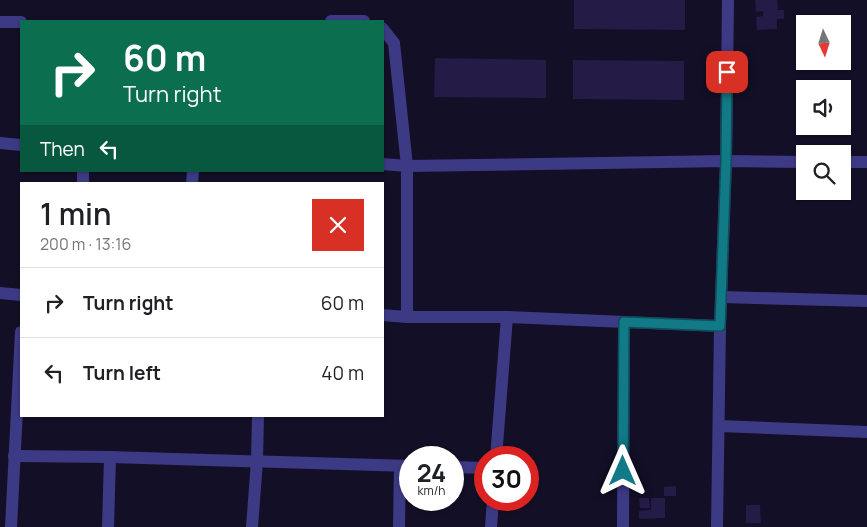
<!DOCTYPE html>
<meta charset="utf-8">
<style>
:root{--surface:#fff;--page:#f6f6f6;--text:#202124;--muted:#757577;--line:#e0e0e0}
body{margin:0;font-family:Manrope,sans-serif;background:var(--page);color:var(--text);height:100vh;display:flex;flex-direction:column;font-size:19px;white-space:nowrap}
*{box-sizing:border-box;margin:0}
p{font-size:16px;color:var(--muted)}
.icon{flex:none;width:28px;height:28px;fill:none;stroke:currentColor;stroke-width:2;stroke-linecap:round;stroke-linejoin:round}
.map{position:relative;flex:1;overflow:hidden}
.side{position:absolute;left:20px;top:182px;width:364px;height:235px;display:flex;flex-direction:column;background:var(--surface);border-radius:0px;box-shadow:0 1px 4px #0004}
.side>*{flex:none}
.top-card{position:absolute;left:20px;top:20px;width:364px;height:152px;border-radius:0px;box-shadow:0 1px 4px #0004;background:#0b6e4f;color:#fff;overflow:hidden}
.needle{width:32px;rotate:176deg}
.controls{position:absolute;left:796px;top:15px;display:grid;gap:10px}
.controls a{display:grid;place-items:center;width:55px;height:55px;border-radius:0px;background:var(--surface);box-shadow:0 1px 4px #0004;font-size:25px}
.speed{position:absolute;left:399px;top:446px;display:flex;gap:10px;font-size:25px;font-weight:700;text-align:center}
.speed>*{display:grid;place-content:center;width:65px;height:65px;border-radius:50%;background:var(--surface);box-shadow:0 1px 4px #0004;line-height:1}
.speed small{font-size:12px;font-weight:400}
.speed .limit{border:8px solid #d22;background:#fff;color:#111}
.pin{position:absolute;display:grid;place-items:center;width:42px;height:42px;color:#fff;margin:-21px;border-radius:10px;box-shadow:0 2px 8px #0006}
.me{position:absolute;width:55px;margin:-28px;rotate:0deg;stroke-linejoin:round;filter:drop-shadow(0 0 4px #0008)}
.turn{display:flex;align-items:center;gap:18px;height:105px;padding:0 20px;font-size:22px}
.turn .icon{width:65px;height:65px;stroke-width:2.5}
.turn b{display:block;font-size:35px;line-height:42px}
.then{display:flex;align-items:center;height:48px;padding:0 20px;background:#0003;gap:10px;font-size:19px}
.round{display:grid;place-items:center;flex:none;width:52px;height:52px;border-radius:0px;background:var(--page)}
.head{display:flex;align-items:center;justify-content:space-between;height:85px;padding:0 20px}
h1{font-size:30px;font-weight:600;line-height:38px}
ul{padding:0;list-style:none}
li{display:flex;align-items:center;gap:15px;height:70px;padding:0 20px;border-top:1px solid var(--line)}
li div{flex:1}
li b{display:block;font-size:19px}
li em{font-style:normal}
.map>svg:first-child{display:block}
.building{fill:#241b47}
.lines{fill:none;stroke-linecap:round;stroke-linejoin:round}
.street{stroke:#3d3a85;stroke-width:12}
.route-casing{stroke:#0c4f58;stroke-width:12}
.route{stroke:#127987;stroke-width:9}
</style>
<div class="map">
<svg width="867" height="527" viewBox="0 0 867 527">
<rect width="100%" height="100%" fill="#130f26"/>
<g class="building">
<polygon points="574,0 685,0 685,30 574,29"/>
<polygon points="755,0 777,0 778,10 784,10 784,19 777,19 777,29 757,30 756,17 763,16 763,11 756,12"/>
<polygon points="435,58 546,60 546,98 434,97"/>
<polygon points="573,60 684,61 684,100 573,99"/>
<polygon points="676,486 676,496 664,496 664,487"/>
<polygon points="639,498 649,498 650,508 640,508"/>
<polygon points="651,498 665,498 665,518 639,519 639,511 651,510"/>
<polygon points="746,505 760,505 761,523 746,523"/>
</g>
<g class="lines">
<g class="street">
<polyline points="331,21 364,21"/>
<polyline points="0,22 21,22"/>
<polyline points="382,28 394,43 407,166 407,317"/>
<polyline points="0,143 21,145"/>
<polyline points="842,162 867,162"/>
<polyline points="382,164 407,166 726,161 805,162"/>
<polyline points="83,171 83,184"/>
<polyline points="192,184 193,171"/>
<polyline points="0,293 21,295"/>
<polyline points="721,297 867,301"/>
<polyline points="382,315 407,317 507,317 720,326"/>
<polyline points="719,426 867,432"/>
<polyline points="14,456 110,457 410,466"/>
<polyline points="496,458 507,317"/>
<polyline points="452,467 485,468"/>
<polyline points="11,527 21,332"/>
<polyline points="108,527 110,457"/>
<polyline points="252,527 257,461 258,416"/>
<polyline points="399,527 400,466"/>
<polyline points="491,527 493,500"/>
<polyline points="623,527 624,322"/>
<polyline points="717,527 720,326 726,161 728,0"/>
</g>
</g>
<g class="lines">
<g class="route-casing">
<polyline id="route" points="623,471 624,322 720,326 726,161 727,72"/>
</g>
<use href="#route" class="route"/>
</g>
</svg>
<div class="controls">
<a><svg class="needle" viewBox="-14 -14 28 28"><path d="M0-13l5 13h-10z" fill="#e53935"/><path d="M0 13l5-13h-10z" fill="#757577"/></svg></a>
<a><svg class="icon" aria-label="sound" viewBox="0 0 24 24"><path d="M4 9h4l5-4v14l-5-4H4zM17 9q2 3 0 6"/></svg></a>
<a><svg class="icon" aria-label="search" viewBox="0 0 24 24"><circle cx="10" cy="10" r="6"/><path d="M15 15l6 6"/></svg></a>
</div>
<div class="speed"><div>24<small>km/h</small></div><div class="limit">30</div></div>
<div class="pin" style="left:727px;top:72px;background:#d93025"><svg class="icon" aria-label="arrive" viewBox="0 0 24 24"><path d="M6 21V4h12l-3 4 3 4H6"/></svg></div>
<svg class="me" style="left:623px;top:471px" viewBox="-20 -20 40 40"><path d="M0-17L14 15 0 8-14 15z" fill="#127987" stroke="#fff" stroke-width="4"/></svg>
<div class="top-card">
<div class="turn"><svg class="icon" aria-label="right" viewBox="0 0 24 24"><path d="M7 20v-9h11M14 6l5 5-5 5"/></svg><div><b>60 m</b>Turn right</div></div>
<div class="then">Then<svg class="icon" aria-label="left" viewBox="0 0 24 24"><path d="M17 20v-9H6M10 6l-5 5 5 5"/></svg></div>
</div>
<section class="side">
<div class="head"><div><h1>1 min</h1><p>200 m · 13:16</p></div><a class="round" style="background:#d93025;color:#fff"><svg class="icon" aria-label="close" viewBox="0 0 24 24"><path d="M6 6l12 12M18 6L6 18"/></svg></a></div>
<ul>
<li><svg class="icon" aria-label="right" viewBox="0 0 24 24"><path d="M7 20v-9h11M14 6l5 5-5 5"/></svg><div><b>Turn right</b></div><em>60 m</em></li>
<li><svg class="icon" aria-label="left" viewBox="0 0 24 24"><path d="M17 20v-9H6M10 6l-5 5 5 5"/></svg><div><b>Turn left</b></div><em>40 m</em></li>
</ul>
</section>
</div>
